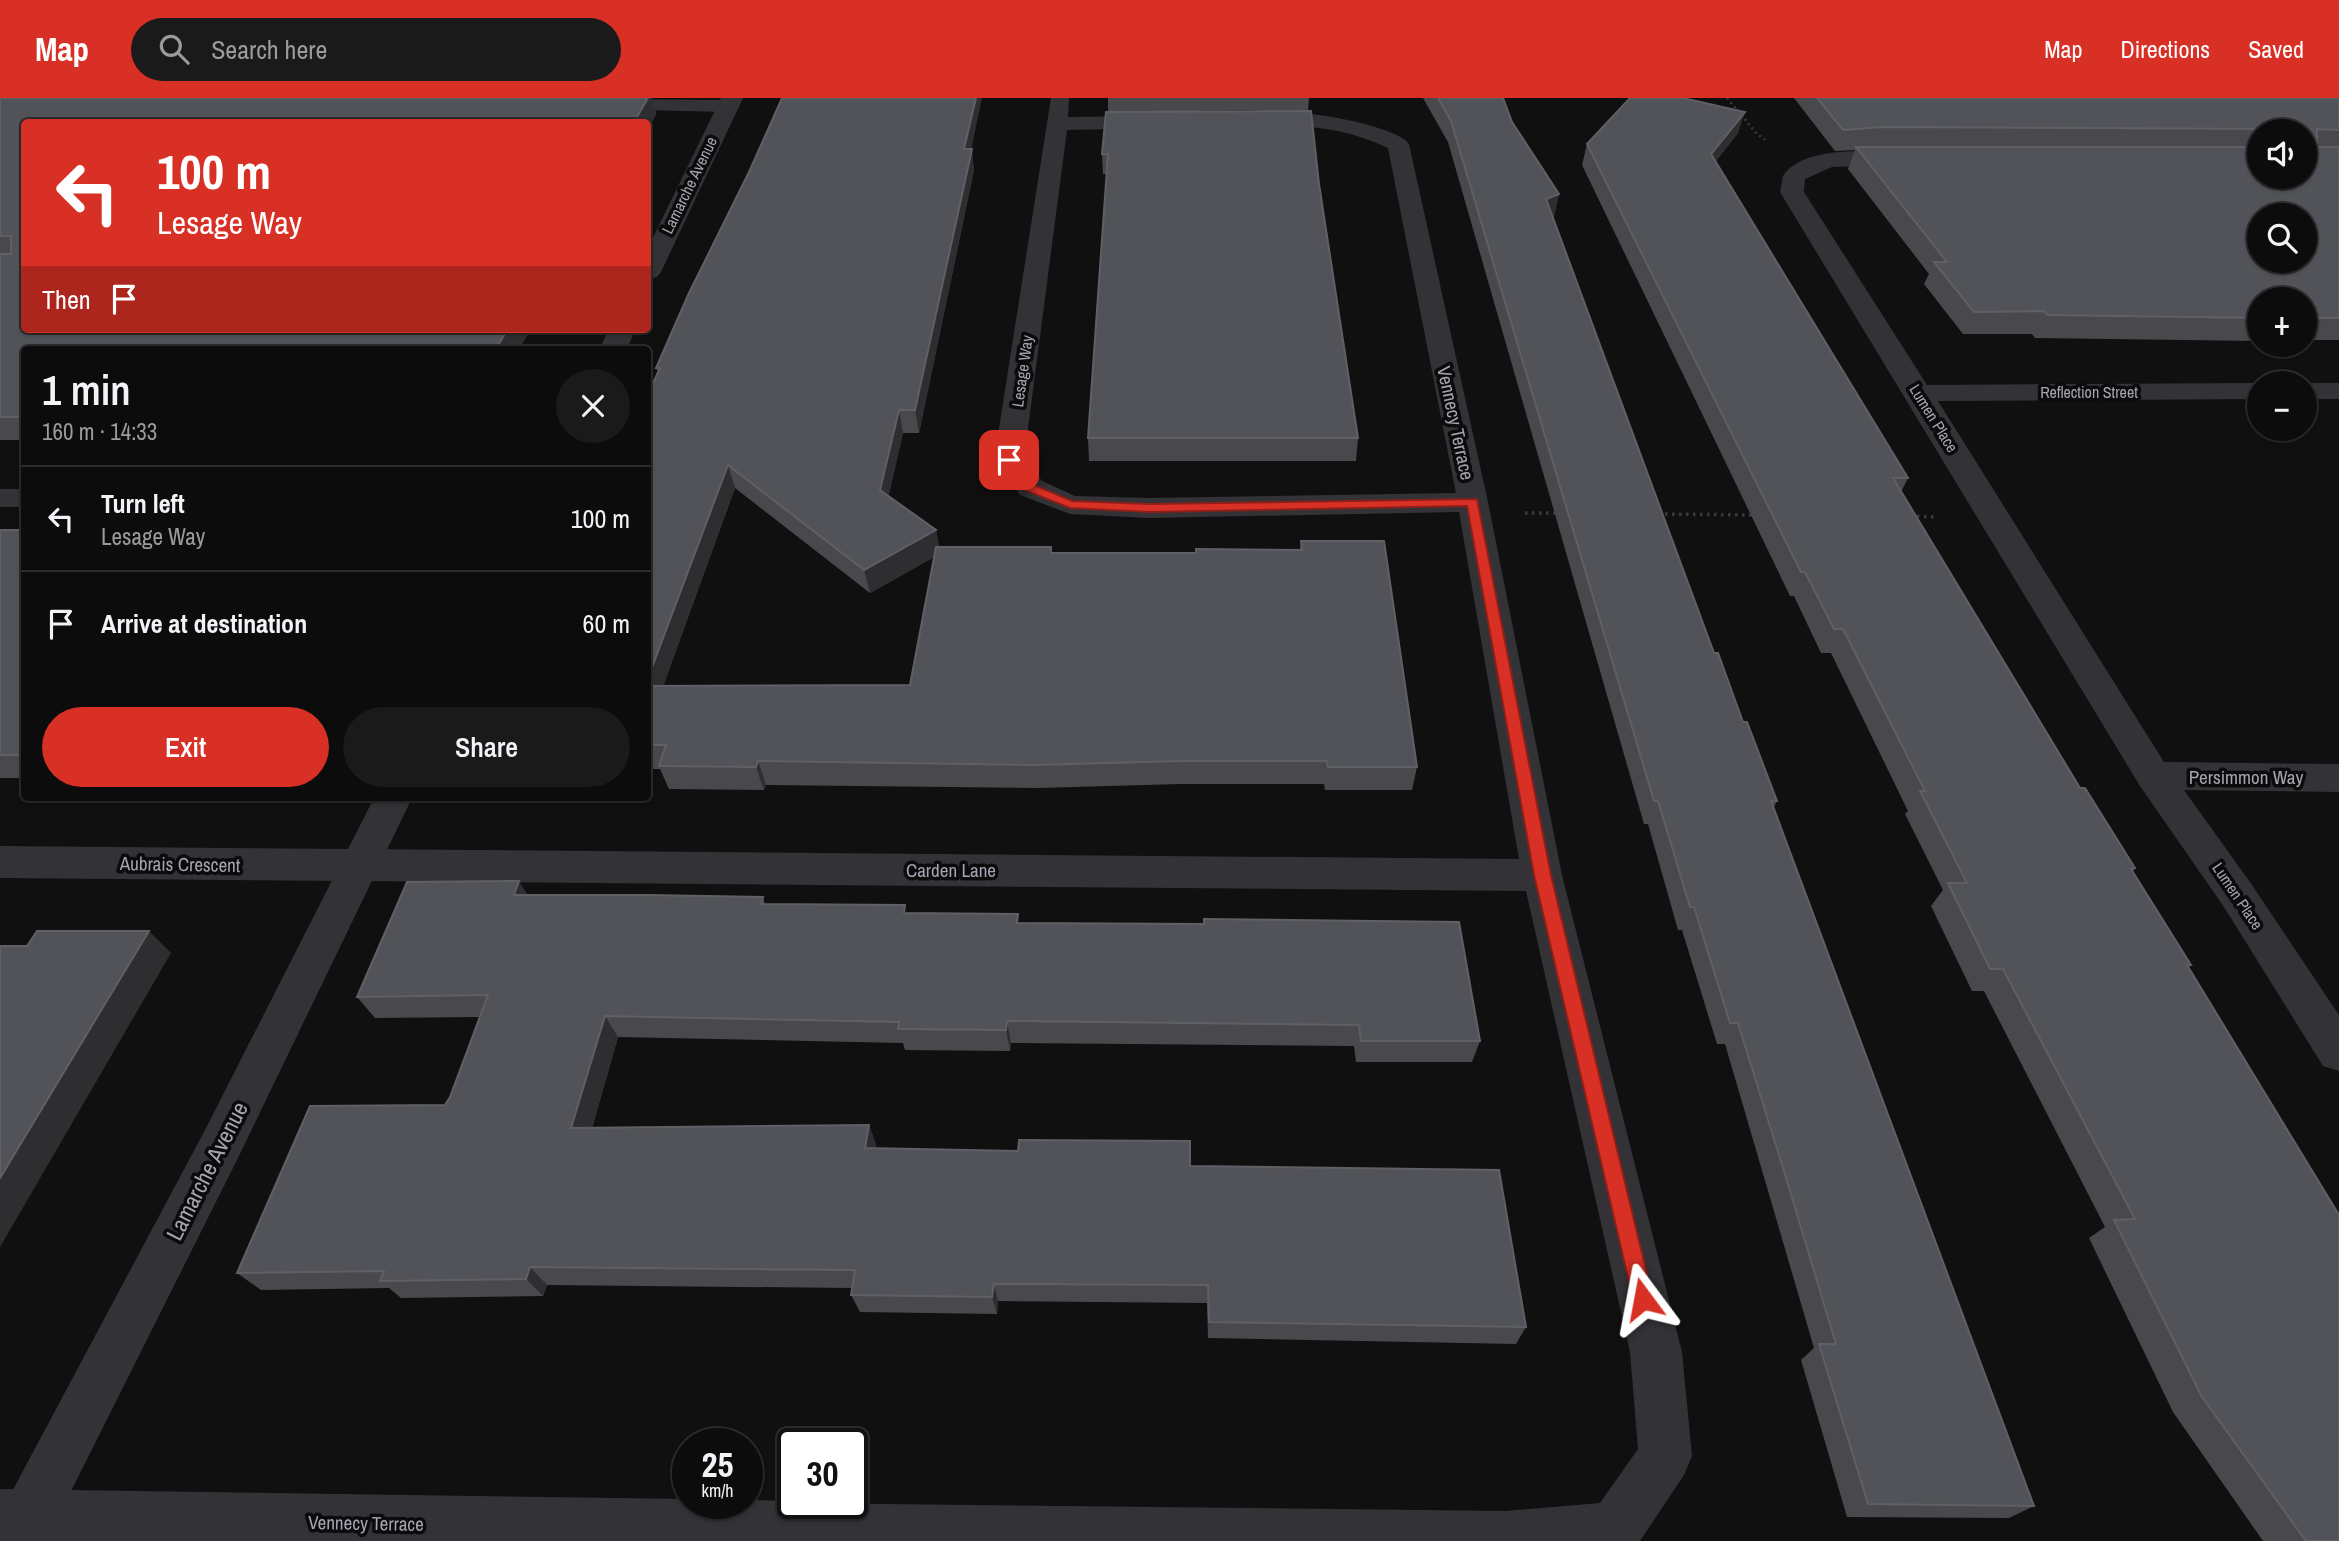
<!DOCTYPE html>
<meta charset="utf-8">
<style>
:root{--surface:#0c0c0d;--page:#1a1a1b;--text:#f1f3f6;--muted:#9a9b9d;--line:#2c2c2e;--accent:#d93025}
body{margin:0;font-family:"Archivo Narrow",sans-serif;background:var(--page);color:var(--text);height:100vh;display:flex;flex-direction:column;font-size:26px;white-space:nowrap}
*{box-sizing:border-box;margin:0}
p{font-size:23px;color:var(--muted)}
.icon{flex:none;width:38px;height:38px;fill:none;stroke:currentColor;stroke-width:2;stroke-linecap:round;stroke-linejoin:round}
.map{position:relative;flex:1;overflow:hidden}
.drawer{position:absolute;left:21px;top:248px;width:630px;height:455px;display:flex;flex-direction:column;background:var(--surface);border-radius:7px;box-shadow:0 2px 5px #0004,0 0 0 2px var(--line)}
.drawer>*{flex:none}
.hud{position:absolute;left:21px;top:21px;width:630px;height:214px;border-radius:7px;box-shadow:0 2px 5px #0004,0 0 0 2px var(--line);background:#d93025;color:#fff;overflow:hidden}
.buttons{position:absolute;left:2247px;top:21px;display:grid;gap:14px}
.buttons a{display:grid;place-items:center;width:70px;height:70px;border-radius:50%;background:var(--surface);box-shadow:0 2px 5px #0004,0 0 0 2px var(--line);font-size:35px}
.speed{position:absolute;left:672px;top:1330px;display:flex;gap:14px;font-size:35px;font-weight:700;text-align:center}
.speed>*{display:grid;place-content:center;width:91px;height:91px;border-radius:50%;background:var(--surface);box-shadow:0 2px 5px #0004,0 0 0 2px var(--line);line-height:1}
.speed small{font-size:18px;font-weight:400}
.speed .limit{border:4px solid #111;border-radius:10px;background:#fff;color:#111}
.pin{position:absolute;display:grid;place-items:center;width:60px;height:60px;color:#fff;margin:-30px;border-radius:14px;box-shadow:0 4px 10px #0006}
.me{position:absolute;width:77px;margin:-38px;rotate:347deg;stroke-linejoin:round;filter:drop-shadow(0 0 5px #0008)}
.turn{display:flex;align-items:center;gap:24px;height:147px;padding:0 21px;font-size:32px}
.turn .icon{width:91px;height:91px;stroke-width:2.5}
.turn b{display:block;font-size:49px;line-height:60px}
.then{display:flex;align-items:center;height:66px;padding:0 21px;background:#0003;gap:14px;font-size:26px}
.round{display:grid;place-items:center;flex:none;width:74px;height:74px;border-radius:37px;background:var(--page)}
.overview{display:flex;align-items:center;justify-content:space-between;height:119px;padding:0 21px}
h1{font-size:42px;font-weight:600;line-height:52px}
.primary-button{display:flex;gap:14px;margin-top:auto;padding:14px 21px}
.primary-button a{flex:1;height:80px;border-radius:42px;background:var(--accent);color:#fff;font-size:28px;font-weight:600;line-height:80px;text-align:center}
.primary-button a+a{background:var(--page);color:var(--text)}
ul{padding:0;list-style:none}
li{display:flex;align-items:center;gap:21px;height:105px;padding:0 21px;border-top:2px solid var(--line)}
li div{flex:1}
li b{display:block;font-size:26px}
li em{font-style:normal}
header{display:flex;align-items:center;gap:42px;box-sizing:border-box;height:98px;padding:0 35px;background:var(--accent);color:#fff}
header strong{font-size:33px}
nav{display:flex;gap:38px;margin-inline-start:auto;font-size:24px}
.search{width:490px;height:63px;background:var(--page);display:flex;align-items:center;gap:18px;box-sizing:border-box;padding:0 24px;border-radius:38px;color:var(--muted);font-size:26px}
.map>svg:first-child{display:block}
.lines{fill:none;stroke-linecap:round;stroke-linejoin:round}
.path-far1{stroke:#393a3e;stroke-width:2.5;stroke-dasharray:2 3.5;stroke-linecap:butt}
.path{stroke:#393a3e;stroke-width:3.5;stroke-dasharray:2.5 4.5;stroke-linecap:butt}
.minor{fill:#333337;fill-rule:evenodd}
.tertiary{fill:#333337;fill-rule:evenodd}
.wall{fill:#49494d;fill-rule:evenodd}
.shaded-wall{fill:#2e2e31}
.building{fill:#525358;stroke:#5f6066;stroke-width:2;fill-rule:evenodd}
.route{fill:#d93025;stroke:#8d1f18;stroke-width:2}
.labels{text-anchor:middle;stroke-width:7;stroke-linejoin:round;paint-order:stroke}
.far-street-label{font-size:16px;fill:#a3a5b0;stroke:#0b0b0c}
.street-label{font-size:19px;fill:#a3a5b0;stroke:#0b0b0c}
.near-street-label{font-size:23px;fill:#a3a5b0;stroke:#0b0b0c}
</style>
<header>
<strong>Map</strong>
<div class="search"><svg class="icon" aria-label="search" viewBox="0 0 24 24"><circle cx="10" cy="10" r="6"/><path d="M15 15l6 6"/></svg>Search here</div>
<nav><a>Map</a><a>Directions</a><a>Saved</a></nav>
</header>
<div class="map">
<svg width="2339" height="1443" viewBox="0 0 2339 1443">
<rect width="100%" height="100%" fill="#101011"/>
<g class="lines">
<polyline class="path-far1" points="1727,0 1757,36 1767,43"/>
<g class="path">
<polyline points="1525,415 1558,415"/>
<polyline points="1658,416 1754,417"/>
<polyline points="1910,418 1936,419"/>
</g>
<g class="minor">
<path d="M1051 0H1069L1068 19 1158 18 1169 24 1158 30 1067 32 1024 361 1042 383 1075 398 1149 400 1456 395 1388 50C1357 35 1326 29 1292 28 1280 28 1258 33 1250 22 1264 2 1395 25 1409 46L1488 404 1562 777 1682 1254 1692 1358 1684 1377 1640 1443H0V1391L688 1401V1405H747V1402L793 1403V1405L1506 1413 1600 1405 1638 1351 1630 1254 1526 793 0 780V748L1519 761 1459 414 1149 420 1070 416 1020 397 994 362Z"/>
<polygon points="603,1 727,2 738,8 727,14 596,11 592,7"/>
<path d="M1876 53H1904L1915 60 1904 67 1832 69 1805 81 1804 94 1927 287 2259 285H2262H2259V301L1938 303 2164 664 2339 666V694L2184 692 2252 787 2339 917V973L2323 968 2224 809 2140 688 1780 94 1783 78C1800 52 1848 53 1876 53Z"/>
<polygon points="2302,285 2339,285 2339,301 2305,301 2305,285"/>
<rect x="0" y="391" width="24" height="18"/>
</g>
<g class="tertiary">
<polygon points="721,0 743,0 661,174 657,179 648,181 648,150"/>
<polygon points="609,231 635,231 627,252 599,252"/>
<polygon points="374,700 412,700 237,1062 46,1443 0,1443 0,1416 205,1032"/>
</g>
</g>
<g class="wall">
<polygon points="0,0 652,0 656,16 648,32 648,24 24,231 531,231 518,252 24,252 24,342 0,342"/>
<path d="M1108 0H1309L1308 13 1358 340 1356 363H1089L1088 340 1107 76H1103L1102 56 1108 14ZM1249 12 1263 13H1193Z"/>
<polygon points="1423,0 1503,0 1512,24 1559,96 1554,118 1553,119 1714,555 1777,703 1774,709 2034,1408 2009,1420 1847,1419 1801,1262 1814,1250 1725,946 1717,946 1682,832 1678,832 1648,726 1644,726 1448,44"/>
<path d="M1794 0H2339V242H2305V201H2259V243L2035 240 2032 236H1963L1924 186 1929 176 1848 71 1855 52 1835 53ZM2259 33H2305L2259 79Z"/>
<polygon points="1738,35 1716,63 1908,380 1901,394 2080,690 2135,770 2133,773 2191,867 2188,870 2339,1443 2263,1443 2173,1314 2089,1140 2105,1129 1984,893 1972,893 1931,808 1943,792 1905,716 1908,713 1831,555 1821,555 1794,498 1790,498 1582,67 1587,46"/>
<path d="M971 51 974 72 919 335H903L888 398 936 432 939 449 1052 455H1196L1300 452 1301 443 1417 669 1412 692H1325L1324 686H1181L1037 690 766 687 764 692 669 691 660 671H648V296L658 274 656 270ZM735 390 870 495 934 459 910 587 663 588Z"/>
<rect x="0" y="432" width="24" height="248"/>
<polygon points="528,797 763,799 765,806 908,815 1019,825 1480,943 1472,964 1356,964 1354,948 1011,945 1010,953 905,952 903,945 618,939 592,1030 869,1027 876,1047 875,1051 1190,1068 1526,1229 1516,1246 1208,1240 1207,1205 998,1203 997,1216 860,1214 851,1197 852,1190 547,1187 543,1198 401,1200 389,1190 261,1192 237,1175 445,1007 450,999 480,919 375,920 357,899"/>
</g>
<g class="shaded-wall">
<polygon points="648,0 652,0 656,16 648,32 648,24 634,24"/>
<polygon points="976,0 982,0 967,72 964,51"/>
<polygon points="1745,14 1738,35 1705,77 1711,56"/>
<polygon points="972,51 974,72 919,335 915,312"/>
<polygon points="1559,96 1554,118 1541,124 1546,101"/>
<polygon points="508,231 531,231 518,252 495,252"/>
<polygon points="899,312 903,335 885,415 880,392"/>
<polygon points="728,367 735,390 655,611 648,594 648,580"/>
<polygon points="936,432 940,456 870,495 864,472"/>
<polygon points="758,663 766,687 764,692 756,669"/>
<polygon points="519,783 533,806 514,797"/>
<polygon points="149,833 171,855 0,1149 0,1080"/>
<polygon points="605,918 618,939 586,1050 571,1030"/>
<polygon points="1007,923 1011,945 1010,953 1006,932"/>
<polygon points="869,1027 876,1047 872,1070 865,1050"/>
<polygon points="530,1169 547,1187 543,1198 526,1181"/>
<polygon points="994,1186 998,1203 997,1216 992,1199"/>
</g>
<g class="building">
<polygon points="0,0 648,0 634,24 24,24 24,231 508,231 495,252 24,252 24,319 0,319 0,156 11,156 11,138 0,138"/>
<polygon points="782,0 976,0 964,51 972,51 915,312 899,312 880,392 936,432 864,472 728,367 648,580 648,296 660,270 656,270 689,195 749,74"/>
<polygon points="1438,0 1503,0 1512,24 1559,96 1546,101 1714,555 1718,555 1743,624 1747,624 1777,703 1771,703 2034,1408 1868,1406 1819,1246 1836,1246 1787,1083 1738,925 1730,925 1694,809 1690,809 1658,703 1654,703 1451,23"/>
<polygon points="1630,0 1683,0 1745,14 1711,56 1908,380 1893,380 2080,690 2085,690 2135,770 2131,771 2191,867 2187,867 2339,1117 2339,1443 2306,1443 2202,1299 2114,1122 2135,1121 2003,871 1990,871 1948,785 1967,785 1920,693 1925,693 1843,531 1834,531 1805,474 1801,474 1587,46"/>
<path d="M1817 0H2339V32L2317 31V49H2339V220H2305V201H2259V220L2048 217 2044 213 1974 214 1934 164H1947L1856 49H2259V79H2305V33H2274V31L1883 29 1843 32ZM2259 117H2305V163H2259Z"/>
<polygon points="1311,13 1319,86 1358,340 1088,340 1108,56 1102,56 1106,14"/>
<rect x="0" y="432" width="24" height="225"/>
<polygon points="1301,443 1384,443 1417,669 1328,669 1327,663 1181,663 1034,667 758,663 756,669 659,668 666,647 648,647 648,588 910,587 936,449 1051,449 1051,455 1196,455 1196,451 1302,452"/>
<polygon points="519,783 514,797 648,797 763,799 761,806 905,807 904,815 1018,816 1017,825 1204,826 1204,821 1459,824 1480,943 1361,943 1359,927 1007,923 1006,932 898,931 899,924 605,918 571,1030 869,1027 865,1050 1018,1053 1019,1042 1190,1043 1190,1068 1499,1072 1526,1229 1209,1224 1208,1187 994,1186 992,1199 851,1197 855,1172 530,1169 526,1181 380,1183 384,1173 237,1175 310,1008 445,1007 450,999 488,897 357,899 407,784"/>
<polygon points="37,833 149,833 0,1080 0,848 27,848"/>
</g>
<polygon class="route" points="1005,359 1014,359 1036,388 1072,403 1149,406 1477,401 1551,777 1653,1201 1650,1208 1643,1211 1636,1208 1633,1201 1534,777 1467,408 1149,414 1070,410 1027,393 1003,362"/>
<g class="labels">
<g class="far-street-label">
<text transform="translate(689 87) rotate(-64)" y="6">Lamarche Avenue</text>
<text transform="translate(1022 273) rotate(-82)" y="6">Lesage Way</text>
<text x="2089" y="300">Reflection Street</text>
<text transform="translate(1934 320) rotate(58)" y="6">Lumen Place</text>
<text transform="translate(2238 798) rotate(56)" y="6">Lumen Place</text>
</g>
<g class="street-label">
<text transform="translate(1456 325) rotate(78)" y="7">Vennecy Terrace</text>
<text x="2246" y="686">Persimmon Way</text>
<text transform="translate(180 766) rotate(1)" y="7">Aubrais Crescent</text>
<text x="951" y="779">Carden Lane</text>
<text transform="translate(366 1425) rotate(1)" y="7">Vennecy Terrace</text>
</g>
<g class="near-street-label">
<text transform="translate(207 1073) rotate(-63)" y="8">Lamarche Avenue</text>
</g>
</g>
</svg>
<div class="buttons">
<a><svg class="icon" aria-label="sound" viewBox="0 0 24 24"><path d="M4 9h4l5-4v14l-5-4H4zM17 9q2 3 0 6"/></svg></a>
<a><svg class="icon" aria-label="search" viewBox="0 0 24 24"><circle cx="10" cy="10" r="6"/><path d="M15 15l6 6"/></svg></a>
<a>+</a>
<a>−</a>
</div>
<div class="speed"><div>25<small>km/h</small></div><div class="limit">30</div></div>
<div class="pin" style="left:1009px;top:362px;background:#d93025"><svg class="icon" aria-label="arrive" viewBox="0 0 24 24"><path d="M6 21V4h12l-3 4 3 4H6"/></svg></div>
<svg class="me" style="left:1643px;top:1201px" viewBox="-20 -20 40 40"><path d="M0-17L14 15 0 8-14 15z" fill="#d93025" stroke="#fff" stroke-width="4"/></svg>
<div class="hud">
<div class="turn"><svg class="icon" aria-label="left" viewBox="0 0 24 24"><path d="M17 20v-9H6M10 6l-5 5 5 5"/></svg><div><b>100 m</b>Lesage Way</div></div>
<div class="then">Then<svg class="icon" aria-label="arrive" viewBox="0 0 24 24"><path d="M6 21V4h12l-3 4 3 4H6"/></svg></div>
</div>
<section class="drawer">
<div class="overview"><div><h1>1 min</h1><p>160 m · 14:33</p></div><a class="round"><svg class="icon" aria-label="close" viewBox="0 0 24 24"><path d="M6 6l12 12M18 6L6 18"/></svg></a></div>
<ul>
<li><svg class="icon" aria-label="left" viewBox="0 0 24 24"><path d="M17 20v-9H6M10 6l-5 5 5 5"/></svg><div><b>Turn left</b><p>Lesage Way</p></div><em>100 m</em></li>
<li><svg class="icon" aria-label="arrive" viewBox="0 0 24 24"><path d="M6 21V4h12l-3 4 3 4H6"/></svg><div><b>Arrive at destination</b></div><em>60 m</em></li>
</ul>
<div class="primary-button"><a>Exit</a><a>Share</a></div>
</section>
</div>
